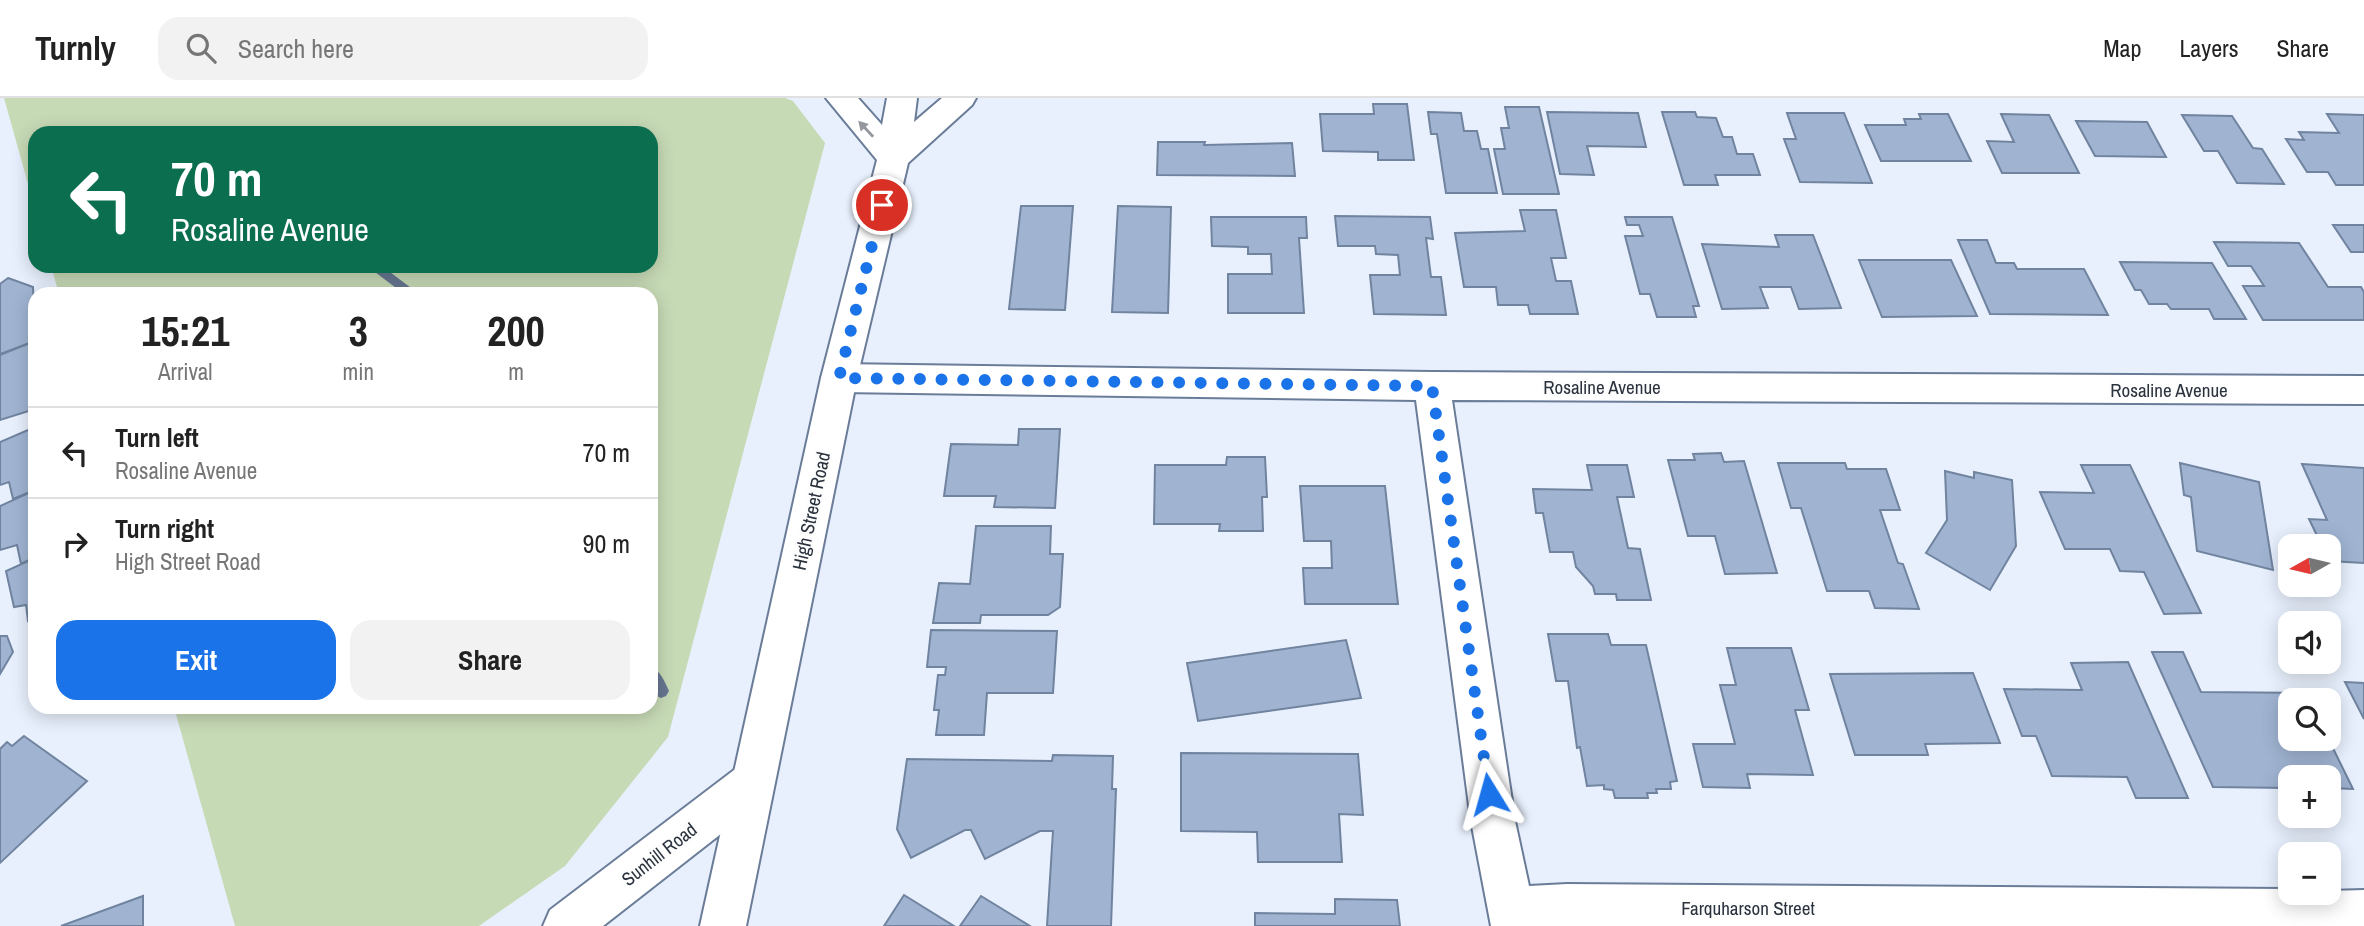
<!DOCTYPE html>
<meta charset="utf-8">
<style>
:root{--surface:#fff;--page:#f2f2f2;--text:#222;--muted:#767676;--line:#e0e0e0;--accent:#1a73e8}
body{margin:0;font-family:"Archivo Narrow",sans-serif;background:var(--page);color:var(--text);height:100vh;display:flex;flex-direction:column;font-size:26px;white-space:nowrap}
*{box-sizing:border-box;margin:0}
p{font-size:23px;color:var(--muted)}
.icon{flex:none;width:38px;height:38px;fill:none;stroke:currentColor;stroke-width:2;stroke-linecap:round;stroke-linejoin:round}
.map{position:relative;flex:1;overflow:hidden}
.sheet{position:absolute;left:28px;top:189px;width:630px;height:427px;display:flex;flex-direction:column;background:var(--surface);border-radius:21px;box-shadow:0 4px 18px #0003}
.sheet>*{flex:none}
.top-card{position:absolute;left:28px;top:28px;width:630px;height:147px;border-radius:21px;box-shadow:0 4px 18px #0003;background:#0b6e4f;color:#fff;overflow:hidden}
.needle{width:46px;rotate:262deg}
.buttons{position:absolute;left:2278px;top:436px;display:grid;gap:14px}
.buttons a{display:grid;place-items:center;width:63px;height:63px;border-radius:14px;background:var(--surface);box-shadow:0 4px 18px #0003;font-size:35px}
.pin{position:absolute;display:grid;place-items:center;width:60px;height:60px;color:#fff;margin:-30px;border:4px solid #fff;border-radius:50%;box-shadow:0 2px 7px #0007}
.me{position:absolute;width:77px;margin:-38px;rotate:352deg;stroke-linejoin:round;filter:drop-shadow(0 0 5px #0008)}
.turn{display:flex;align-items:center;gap:24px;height:147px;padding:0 28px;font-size:32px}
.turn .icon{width:91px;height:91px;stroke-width:2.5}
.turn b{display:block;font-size:49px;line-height:60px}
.eta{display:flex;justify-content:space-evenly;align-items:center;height:119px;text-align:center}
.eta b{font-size:42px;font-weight:800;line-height:49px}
.cta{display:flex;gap:14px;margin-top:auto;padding:14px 28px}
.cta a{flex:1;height:80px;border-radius:21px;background:var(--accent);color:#fff;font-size:28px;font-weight:800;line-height:80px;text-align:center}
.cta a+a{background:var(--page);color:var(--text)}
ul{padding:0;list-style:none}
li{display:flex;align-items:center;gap:21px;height:91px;padding:0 28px;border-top:2px solid var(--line)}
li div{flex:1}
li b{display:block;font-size:26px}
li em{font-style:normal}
header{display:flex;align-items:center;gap:42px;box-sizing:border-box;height:98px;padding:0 35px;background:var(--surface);border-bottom:2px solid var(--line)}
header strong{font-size:33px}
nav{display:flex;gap:38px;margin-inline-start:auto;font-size:24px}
.search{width:490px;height:63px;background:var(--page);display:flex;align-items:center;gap:18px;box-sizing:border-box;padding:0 24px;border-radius:21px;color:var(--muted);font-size:26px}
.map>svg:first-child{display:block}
.green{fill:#c7dab6}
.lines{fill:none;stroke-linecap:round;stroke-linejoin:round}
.stream{fill:#667791;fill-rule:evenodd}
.building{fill:#a0b4d2;stroke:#70839f;stroke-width:2}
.minor-casing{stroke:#6a7c98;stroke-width:4}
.primary-casing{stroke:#6a7c98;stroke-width:4}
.minor{fill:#fff;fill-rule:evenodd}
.primary{fill:#fff;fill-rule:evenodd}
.oneway{fill:#94989e}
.route{stroke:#1a73e8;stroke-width:12;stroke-dasharray:0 21.6}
.labels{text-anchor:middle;stroke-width:6;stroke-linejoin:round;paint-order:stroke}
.street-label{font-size:19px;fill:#2a323e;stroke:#fdfdfd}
</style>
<header>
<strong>Turnly</strong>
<div class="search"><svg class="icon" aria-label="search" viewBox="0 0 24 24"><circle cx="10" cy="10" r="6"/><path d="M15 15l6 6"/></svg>Search here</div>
<nav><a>Map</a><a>Layers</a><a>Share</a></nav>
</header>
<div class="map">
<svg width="2364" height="828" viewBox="0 0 2364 828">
<rect width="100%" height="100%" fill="#e8f0fd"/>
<polygon class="green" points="4,0 785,0 793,3 825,45 668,639 565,768 479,828 235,828 174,609 651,609 651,196 59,196 51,168 651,168 651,35 35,35 35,111"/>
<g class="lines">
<g class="stream">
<polygon points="367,168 382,168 419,196 404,196"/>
<path d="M651 569C660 572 665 584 669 593L666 598 661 600C648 595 651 581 651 569Z"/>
</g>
</g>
<g class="building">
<polygon points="1373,6 1407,6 1414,62 1378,62 1378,54 1323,53 1320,16 1374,16"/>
<polygon points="1505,9 1539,9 1559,96 1503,96 1494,51 1505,51 1501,30 1509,30"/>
<polygon points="1428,14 1461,15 1464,33 1477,33 1481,51 1488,51 1497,95 1446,95 1437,36 1431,36"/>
<polygon points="1547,14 1638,15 1646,49 1587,48 1594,77 1560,76"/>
<polygon points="1662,14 1695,14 1697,19 1716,20 1723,39 1732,39 1737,56 1753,56 1760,77 1715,77 1718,87 1684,87"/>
<polygon points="1787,15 1844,15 1872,85 1800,84 1784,41 1796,41"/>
<polygon points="1919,16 1948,16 1971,63 1881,63 1865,27 1906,27 1904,21 1921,21"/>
<polygon points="2001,16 2049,17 2079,75 2002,75 1987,43 2014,44"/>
<polygon points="2327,16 2364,17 2364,87 2336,87 2328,74 2307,74 2286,41 2304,42 2299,34 2339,35"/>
<polygon points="2182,17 2232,18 2253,50 2262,51 2284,86 2237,85 2218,53 2204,53"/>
<polygon points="2076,23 2147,24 2166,59 2095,58"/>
<polygon points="1158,44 1205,44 1204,47 1292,45 1295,78 1157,77"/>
<polygon points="1021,108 1073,108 1065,212 1009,211"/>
<polygon points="1118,108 1171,109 1168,215 1112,214"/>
<polygon points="1520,112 1556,112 1566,160 1551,160 1556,183 1571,183 1578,216 1530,216 1528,207 1498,207 1496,189 1464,189 1455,135 1525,133"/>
<polygon points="1335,118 1430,119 1433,141 1426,140 1431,179 1441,179 1446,217 1374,216 1370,177 1400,177 1398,157 1376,156 1375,148 1338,148"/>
<polygon points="1211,119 1306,119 1307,140 1299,140 1304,215 1228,215 1228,176 1272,176 1271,156 1248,156 1248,149 1212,148"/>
<polygon points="1625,119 1672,119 1699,208 1693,208 1696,219 1657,219 1650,196 1640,196 1625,138 1643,138 1639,127 1627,127"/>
<polygon points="2333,127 2364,127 2364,154 2351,154"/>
<polygon points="1775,137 1813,137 1841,210 1799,211 1791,189 1760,189 1768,210 1722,211 1702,146 1779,149"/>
<polygon points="1958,142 1987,142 1996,165 2014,165 2017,171 2084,171 2108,217 1990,216"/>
<polygon points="2214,144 2299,145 2328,189 2361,189 2364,194 2364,222 2263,222 2243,188 2264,188 2251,168 2228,168"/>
<polygon points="1859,162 1951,162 1977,218 1882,219"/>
<polygon points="2120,164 2212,165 2246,221 2214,221 2209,211 2171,211 2167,206 2149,206 2141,192 2135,192"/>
<polygon points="8,180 33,189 35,243 0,256 0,186"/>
<polygon points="35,243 35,311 0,322 0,257"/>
<polygon points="35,329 35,392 13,401 9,384 0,387 0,344"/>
<polygon points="1019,331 1060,331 1055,410 994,409 996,398 944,398 951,346 1018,347"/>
<polygon points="1721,355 1724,364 1744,363 1777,475 1725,476 1715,438 1688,438 1668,362 1695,362 1693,356"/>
<polygon points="1227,359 1265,359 1267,399 1262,399 1263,433 1219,433 1220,426 1154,426 1155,367 1226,367"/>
<polygon points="1778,365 1845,365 1847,371 1886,371 1900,412 1880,412 1898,465 1903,466 1919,511 1875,510 1869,493 1827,493 1801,410 1791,410"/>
<polygon points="2180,365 2259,384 2273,472 2197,453 2191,399 2184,397"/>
<polygon points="2302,366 2364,370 2364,465 2329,463 2329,448 2322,448 2309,421 2327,422"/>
<polygon points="1587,367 1627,367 1634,399 1617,399 1628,450 1640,451 1651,502 1617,502 1616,496 1595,496 1593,488 1576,469 1573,454 1550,454 1543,415 1536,415 1533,391 1592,392"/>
<polygon points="2081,367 2130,367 2201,515 2164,516 2144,474 2120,473 2110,451 2065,451 2040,394 2094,395"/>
<polygon points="1945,373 1974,380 1974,374 2012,382 2016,448 1990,492 1926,455 1947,422"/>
<polygon points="1300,388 1385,388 1398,506 1305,506 1303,470 1332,470 1331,443 1304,443"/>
<polygon points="35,392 35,459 21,466 17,447 0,452 0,408"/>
<polygon points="976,428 1051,428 1050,456 1063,456 1060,509 1048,517 981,517 980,525 933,525 939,485 970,486"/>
<polygon points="35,460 35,520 28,523 26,507 14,509 6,473"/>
<polygon points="931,532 1057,533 1053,595 987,595 984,637 936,637 939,612 934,612 938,577 945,577 946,569 927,569"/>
<polygon points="1548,536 1608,536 1611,547 1646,547 1677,683 1670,684 1671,691 1656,691 1657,695 1647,695 1648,700 1615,700 1613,692 1604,691 1604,687 1587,688 1580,649 1577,650 1568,583 1556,583"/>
<polygon points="0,538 7,538 13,554 0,576"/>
<polygon points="1346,542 1361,600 1198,623 1187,565"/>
<polygon points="1727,550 1791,550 1809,612 1795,612 1813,677 1747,676 1750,690 1703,689 1693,646 1735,646 1720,587 1736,587"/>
<polygon points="2152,554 2183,554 2201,594 2306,595 2309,602 2291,602 2291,640 2328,640 2353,691 2329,690 2329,679 2291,679 2291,690 2213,689"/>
<polygon points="2128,564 2188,700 2136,700 2127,679 2052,678 2036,638 2022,638 2004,591 2082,592 2071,565"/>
<polygon points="1973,575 2000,645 1925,646 1928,657 1855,657 1830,576"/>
<polygon points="2345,584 2364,585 2364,621"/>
<polygon points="24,638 87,683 0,765 0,651 7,644 12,648"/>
<polygon points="1181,655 1358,656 1363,717 1339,716 1342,764 1258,764 1257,734 1181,733"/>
<polygon points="1053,657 1113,658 1112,691 1116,691 1111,828 1047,828 1053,733 1040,733 985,761 971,732 965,732 911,760 897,731 907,661 1052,663"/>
<polygon points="904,797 954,828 884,828"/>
<polygon points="143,798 143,828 61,828"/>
<polygon points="981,798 1030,828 960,828"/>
<polygon points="1335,801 1397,802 1400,828 1255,828 1255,815 1335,816"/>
</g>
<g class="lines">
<g class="minor-casing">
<g id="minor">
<polygon points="839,266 1432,274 2364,278 2364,306 1452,302 1515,723 1529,788 1567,786 2291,791 2291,794 2364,792 2364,828 1491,828 1471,723 1416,302 839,294 826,290 821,280 826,270"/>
<polygon points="753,663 768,669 775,684 768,699 603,828 543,828 550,812 738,669"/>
</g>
</g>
<g class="primary-casing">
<polygon id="primary" points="826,0 858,0 882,27 887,0 917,0 914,24 942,0 976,0 972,7 908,65 857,280 746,828 700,828 821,280 877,62"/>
</g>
<use href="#minor" class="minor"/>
<use href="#primary" class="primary"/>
</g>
<defs><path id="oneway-solid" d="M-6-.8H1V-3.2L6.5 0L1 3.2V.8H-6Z" transform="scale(1.75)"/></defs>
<use class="oneway" href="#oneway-solid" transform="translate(866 31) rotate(-133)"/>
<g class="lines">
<polyline class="route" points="882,107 839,280 1432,288 1489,696"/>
</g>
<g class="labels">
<g class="street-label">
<text x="1602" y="296">Rosaline Avenue</text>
<text x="2169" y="299">Rosaline Avenue</text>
<text transform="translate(811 413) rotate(-78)" y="7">High Street Road</text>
<text transform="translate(659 756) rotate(-38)" y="7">Sunhill Road</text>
<text x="1748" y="817">Farquharson Street</text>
</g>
</g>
</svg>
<div class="buttons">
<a><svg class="needle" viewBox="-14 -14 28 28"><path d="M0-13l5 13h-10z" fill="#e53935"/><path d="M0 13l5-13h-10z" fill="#767676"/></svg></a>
<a><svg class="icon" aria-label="sound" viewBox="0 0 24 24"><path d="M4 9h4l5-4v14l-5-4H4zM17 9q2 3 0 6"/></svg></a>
<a><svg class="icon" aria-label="search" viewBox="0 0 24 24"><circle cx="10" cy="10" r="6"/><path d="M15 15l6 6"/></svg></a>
<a>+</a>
<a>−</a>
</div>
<div class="pin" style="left:882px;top:107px;background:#d93025"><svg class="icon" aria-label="arrive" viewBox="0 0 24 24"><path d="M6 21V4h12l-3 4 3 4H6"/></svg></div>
<svg class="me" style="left:1489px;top:696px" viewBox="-20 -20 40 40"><path d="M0-17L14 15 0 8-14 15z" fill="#1a73e8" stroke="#fff" stroke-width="4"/></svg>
<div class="top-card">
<div class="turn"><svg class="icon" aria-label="left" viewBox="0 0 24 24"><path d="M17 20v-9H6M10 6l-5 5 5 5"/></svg><div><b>70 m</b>Rosaline Avenue</div></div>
</div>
<section class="sheet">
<div class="eta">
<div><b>15:21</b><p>Arrival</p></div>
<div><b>3</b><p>min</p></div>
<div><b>200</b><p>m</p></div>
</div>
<ul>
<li><svg class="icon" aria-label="left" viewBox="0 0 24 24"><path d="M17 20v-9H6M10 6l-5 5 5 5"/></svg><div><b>Turn left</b><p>Rosaline Avenue</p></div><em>70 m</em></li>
<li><svg class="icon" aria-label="right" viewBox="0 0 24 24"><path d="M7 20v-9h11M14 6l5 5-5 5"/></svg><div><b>Turn right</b><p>High Street Road</p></div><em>90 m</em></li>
</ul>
<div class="cta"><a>Exit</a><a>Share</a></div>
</section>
</div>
